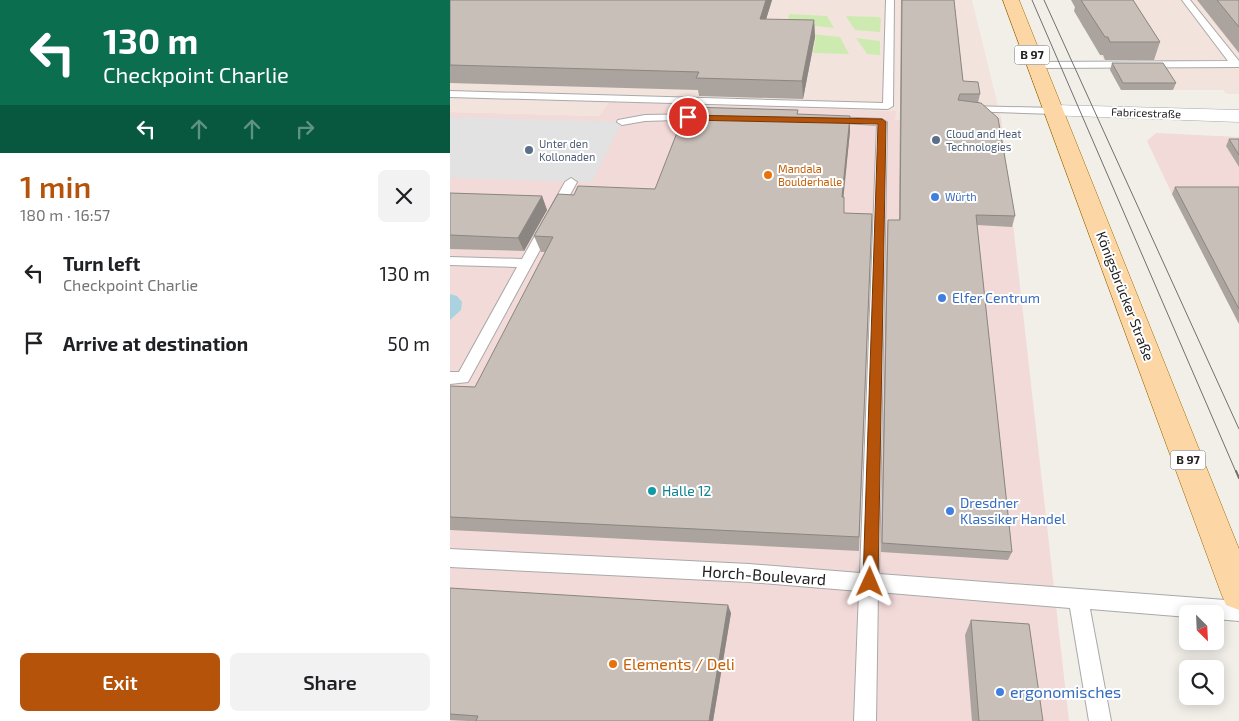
<!DOCTYPE html>
<meta charset="utf-8">
<style>
:root{--surface:#fff;--page:#f2f2f2;--text:#202124;--muted:#757577;--accent:#b45309}
body{margin:0;font-family:"Exo 2",sans-serif;background:var(--page);color:var(--text);height:100vh;display:flex;flex-direction:column;font-size:19px;white-space:nowrap}
*{box-sizing:border-box;margin:0}
p{font-size:16px;color:var(--muted)}
.icon{flex:none;width:28px;height:28px;fill:none;stroke:currentColor;stroke-width:2;stroke-linecap:round;stroke-linejoin:round}
.map{position:relative;flex:1;overflow:hidden}
.panel{display:flex;flex-direction:column;background:var(--surface);width:450px}
.panel>*{flex:none}
.top-card{background:#0b6e4f;color:#fff;overflow:hidden}
.needle{width:32px;rotate:156deg}
.buttons{position:absolute;left:729px;top:605px;display:grid;gap:10px}
.buttons a{display:grid;place-items:center;width:45px;height:45px;border-radius:8px;background:var(--surface);box-shadow:0 2px 12px #0003;font-size:25px}
.pin{position:absolute;display:grid;place-items:center;width:42px;height:42px;color:#fff;margin:-21px;border:2px solid #fff;border-radius:50%;box-shadow:0 1px 5px #0007}
.me{position:absolute;width:55px;margin:-28px;rotate:1deg;stroke-linejoin:round;filter:drop-shadow(0 0 4px #0008)}
.turn{display:flex;align-items:center;gap:18px;height:105px;padding:0 20px;font-size:22px}
.turn .icon{width:65px;height:65px;stroke-width:2.5}
.turn b{display:block;font-size:35px;line-height:42px}
.lanes{display:flex;align-items:center;height:48px;padding:0 20px;background:#0003;justify-content:center;gap:25px;direction:ltr}
.lanes .off{opacity:.35}
.round{display:grid;place-items:center;flex:none;width:52px;height:52px;border-radius:8px;background:var(--page)}
.headline{display:flex;align-items:center;justify-content:space-between;height:85px;padding:0 20px}
h1{font-size:30px;font-weight:600;line-height:38px;color:var(--accent)}
.cta{display:flex;gap:10px;margin-top:auto;padding:10px 20px}
.cta a{flex:1;height:58px;border-radius:8px;background:var(--accent);color:#fff;font-size:20px;font-weight:600;line-height:58px;text-align:center}
.cta a+a{background:var(--page);color:var(--text)}
ul{padding:0;list-style:none}
li{display:flex;align-items:center;gap:15px;height:70px;padding:0 20px}
li div{flex:1}
li b{display:block;font-size:19px}
li em{font-style:normal}
main{display:flex;flex:1;min-height:0}
.map>svg:first-child{display:block}
.commercial{fill:#f2dad9}
.military{fill:#f3e3dd}
.grass{fill:#cdebb0}
.parking{fill:#e2e2e2}
.water{fill:#aad3df}
.lines{fill:none;stroke-linecap:round;stroke-linejoin:round}
.service-casing{stroke:#a9a9a9;stroke-width:2}
.minor-casing{stroke:#a9a9a9;stroke-width:1}
.primary-casing{stroke:#a06b00;stroke-width:1}
.service{fill:#fff;fill-rule:evenodd}
.minor{fill:#fff;fill-rule:evenodd}
.primary{fill:#fcd6a4;fill-rule:evenodd}
.tram-far1{stroke:#707070;stroke-width:1}
.tram{stroke:#707070;stroke-width:2}
.wall{fill:#aba49e}
.shaded-wall{fill:#8b8681}
.building{fill:#c7bfb8;stroke:#8b8681}
.route{fill:#b45309;stroke:#753606}
.service-dot{fill:#5c6f8a;stroke:#fff;stroke-width:2}
.food-dot{fill:#e8710a;stroke:#fff;stroke-width:2}
.shop-dot{fill:#3f7fe0;stroke:#fff;stroke-width:2}
.culture-dot{fill:#0f9aa8;stroke:#fff;stroke-width:2}
.labels{text-anchor:middle;stroke-width:4;stroke-linejoin:round;paint-order:stroke}
.far-street-label{font-size:11px;fill:#222;stroke:#fff}
.far-service-label{font-size:11px;fill:#4e5e75;stroke:#fff;text-anchor:start}
.far-food-label{font-size:11px;fill:#c56008;stroke:#fff;text-anchor:start}
.far-shop-label{font-size:11px;fill:#366cbe;stroke:#fff;text-anchor:start}
.shield{fill:#fff;stroke:#646464;stroke-width:1}
.shield-label{font-size:12px;font-weight:bold;fill:#222}
.street-label{font-size:14px;fill:#222;stroke:#fff}
.shop-label{font-size:14px;fill:#366cbe;stroke:#fff;text-anchor:start}
.culture-label{font-size:14px;fill:#0d838f;stroke:#fff;text-anchor:start}
.near-street-label{font-size:16px;fill:#222;stroke:#fff}
.near-food-label{font-size:16px;fill:#c56008;stroke:#fff;text-anchor:start}
.near-shop-label{font-size:16px;fill:#366cbe;stroke:#fff;text-anchor:start}
</style>
<main>
<section class="panel">
<div class="top-card">
<div class="turn"><svg class="icon" aria-label="left" viewBox="0 0 24 24"><path d="M17 20v-9H6M10 6l-5 5 5 5"/></svg><div><b>130 m</b>Checkpoint Charlie</div></div>
<div class="lanes"><svg class="icon" aria-label="left" viewBox="0 0 24 24"><path d="M17 20v-9H6M10 6l-5 5 5 5"/></svg><svg class="icon off" aria-label="ahead" viewBox="0 0 24 24"><path d="M12 20V5M6 11l6-6 6 6"/></svg><svg class="icon off" aria-label="ahead" viewBox="0 0 24 24"><path d="M12 20V5M6 11l6-6 6 6"/></svg><svg class="icon off" aria-label="right" viewBox="0 0 24 24"><path d="M7 20v-9h11M14 6l5 5-5 5"/></svg></div>
</div>
<div class="headline"><div><h1>1 min</h1><p>180 m · 16:57</p></div><a class="round"><svg class="icon" aria-label="close" viewBox="0 0 24 24"><path d="M6 6l12 12M18 6L6 18"/></svg></a></div>
<ul>
<li><svg class="icon" aria-label="left" viewBox="0 0 24 24"><path d="M17 20v-9H6M10 6l-5 5 5 5"/></svg><div><b>Turn left</b><p>Checkpoint Charlie</p></div><em>130 m</em></li>
<li><svg class="icon" aria-label="arrive" viewBox="0 0 24 24"><path d="M6 21V4h12l-3 4 3 4H6"/></svg><div><b>Arrive at destination</b></div><em>50 m</em></li>
</ul>
<div class="cta"><a>Exit</a><a>Share</a></div>
</section>
<div class="map">
<svg width="789" height="721" viewBox="0 0 789 721">
<rect width="100%" height="100%" fill="#f2efe9"/>
<g class="commercial">
<polygon points="159,102 446,111 446,120 449,120 511,122 511,116 551,118 619,721 0,721 0,112 149,116"/>
<polygon points="706,133 789,137 789,324 722,194 697,141"/>
</g>
<g class="military">
<polygon points="0,0 522,0 551,118 511,116 511,122 449,120 445,120 446,111 159,102 149,116 0,112"/>
<polygon points="621,0 789,0 789,94 776,94 773,90 671,90 659,68 682,64 679,60 653,60 637,28 633,28"/>
</g>
<g class="grass">
<polygon points="339,14 377,16 384,28 337,23"/>
<polygon points="396,16 429,17 431,19 430,32 405,30"/>
<polygon points="334,31 390,37 399,54 363,53 366,37 348,36"/>
<polygon points="406,38 430,41 430,55 417,54"/>
</g>
<polygon class="parking" points="0,117 172,122 142,182 0,178"/>
<polygon class="water" points="0,294 7,296 12,302 11,310 0,320"/>
<g class="lines">
<g class="service-casing">
<g id="service">
<polygon points="436,0 444,0 443,106 438,109 0,97 0,91 433,103"/>
<polygon points="732,0 740,0 789,61 789,67 586,68 581,65 586,62 778,61"/>
<polygon points="518,106 604,108 609,111 604,114 514,111 513,109"/>
<polygon points="253,114 257,115 257,119 195,121 172,125 167,122 168,120 195,115"/>
<polygon points="381,117 432,119 437,122 429,574 789,601 789,621 765,619 765,614 738,614 738,617 640,609 661,721 639,721 620,608 428,592 426,721 404,721 409,591 299,582 0,567 0,549 299,564 410,573 427,125 377,122 377,118"/>
<polygon points="121,178 127,182 18,382 0,384 0,372 9,372 67,267 0,265 0,257 72,259 115,182"/>
</g>
</g>
<g class="minor-casing">
<polygon id="minor" points="604,105 789,110 789,122 597,115 595,111 597,107"/>
</g>
<g class="primary-casing">
<polygon id="primary" points="553,0 569,0 789,549 789,610 776,605 771,593"/>
</g>
<use href="#service" class="service"/>
<use href="#minor" class="minor"/>
<use href="#primary" class="primary"/>
<g class="tram-far1">
<polyline points="582,0 786,472"/>
<polyline points="594,0 789,429"/>
</g>
<polyline class="tram" points="786,471 789,478"/>
</g>
<g class="wall">
<polygon points="0,0 322,0 316,19 364,20 365,37 353,99 249,96 248,90 0,83"/>
<polygon points="451,0 504,0 513,81 530,94 528,103 565,216 562,227 527,225 562,552 558,560 431,552 437,230 438,220 449,220"/>
<polygon points="621,0 683,0 710,42 704,60 655,60 653,55 650,55 624,11 625,7"/>
<polygon points="747,0 789,0 789,53"/>
<polygon points="662,63 726,83 723,90 671,90 660,70"/>
<polygon points="348,114 400,131 393,197 394,213 422,214 409,551 0,530 0,386 25,387 96,252 91,252 84,236 124,195 205,189"/>
<polygon points="779,139 789,139 789,167 776,146"/>
<polygon points="725,187 789,187 789,324 722,194"/>
<polygon points="0,193 92,196 97,210 74,251 0,249"/>
<polygon points="0,588 281,613 263,721 18,721 0,720"/>
<polygon points="521,620 593,721 522,721 515,635"/>
</g>
<g class="shaded-wall">
<polygon points="316,0 322,0 311,36 310,19"/>
<polygon points="364,20 365,37 353,99 352,81"/>
<polygon points="400,116 400,131 392,212 392,197"/>
<polygon points="92,196 97,210 74,251 68,238"/>
<polygon points="278,605 281,613 263,721 259,721"/>
</g>
<g class="building">
<polygon points="0,0 316,0 310,19 364,20 352,81 246,78 249,72 0,65"/>
<polygon points="452,0 504,0 513,81 528,82 530,94 510,94 508,100 531,103 548,118 565,216 526,215 562,552 432,543 438,220 450,220"/>
<polygon points="631,0 683,0 710,42 660,42 658,37 655,37"/>
<polygon points="767,0 789,0 789,27"/>
<polygon points="662,63 713,63 726,83 673,83"/>
<polygon points="237,107 348,110 347,114 400,116 392,197 394,197 394,213 422,214 409,537 0,517 0,386 25,387 103,237 84,236 108,194 124,195 128,186 205,189"/>
<polygon points="779,139 789,139 789,155"/>
<polygon points="725,187 789,187 789,309"/>
<polygon points="0,193 92,196 68,238 0,235"/>
<polygon points="0,588 278,605 259,721 26,721 28,716 0,714"/>
<polygon points="521,620 579,624 593,721 529,721"/>
</g>
<polygon class="route" points="235,115 432,119 436,122 428,582 426,587 420,589 415,587 413,582 428,124 238,120 234,117"/>
<g class="service-dot">
<circle cx="486" cy="140" r="5"/>
<circle cx="79" cy="150" r="5"/>
</g>
<g class="food-dot">
<circle cx="318" cy="175" r="5"/>
<circle cx="163" cy="664" r="5"/>
</g>
<g class="shop-dot">
<circle cx="485" cy="197" r="5"/>
<circle cx="492" cy="298" r="5"/>
<circle cx="500" cy="511" r="5"/>
<circle cx="550" cy="692" r="5"/>
</g>
<circle class="culture-dot" cx="202" cy="491" r="5"/>
<g class="labels">
<g class="far-street-label">
<text transform="translate(696 113) rotate(2)" y="4">Fabricestraße</text>
</g>
<g class="far-service-label">
<text x="496" y="138">Cloud and Heat<tspan x="496" dy="13">Technologies</tspan></text>
<text x="89" y="148">Unter den<tspan x="89" dy="13">Kollonaden</tspan></text>
</g>
<g class="far-food-label">
<text x="328" y="173">Mandala<tspan x="328" dy="13">Boulderhalle</tspan></text>
</g>
<g class="far-shop-label">
<text x="495" y="201">Würth</text>
</g>
<g class="shield">
<rect x="564.5" y="45.5" width="35" height="19" rx="4"/>
<rect x="720.5" y="450.5" width="35" height="19" rx="4"/>
</g>
<g class="shield-label">
<text x="582" y="59">B 97</text>
<text x="738" y="464">B 97</text>
</g>
<g class="street-label">
<text transform="translate(675 296) rotate(69)" y="5">Königsbrücker Straße</text>
</g>
<g class="shop-label">
<text x="502" y="303">Elfer Centrum</text>
<text x="510" y="508">Dresdner<tspan x="510" dy="16">Klassiker Handel</tspan></text>
</g>
<g class="culture-label">
<text x="212" y="496">Halle 12</text>
</g>
<g class="near-street-label">
<text transform="translate(314 575) rotate(4)" y="6">Horch-Boulevard</text>
</g>
<g class="near-food-label">
<text x="173" y="670">Elements / Deli</text>
</g>
<g class="near-shop-label">
<text x="560" y="698">ergonomisches</text>
</g>
</g>
</svg>
<div class="buttons">
<a><svg class="needle" viewBox="-14 -14 28 28"><path d="M0-13l5 13h-10z" fill="#e53935"/><path d="M0 13l5-13h-10z" fill="#757577"/></svg></a>
<a><svg class="icon" aria-label="search" viewBox="0 0 24 24"><circle cx="10" cy="10" r="6"/><path d="M15 15l6 6"/></svg></a>
</div>
<div class="pin" style="left:238px;top:117px;background:#d93025"><svg class="icon" aria-label="arrive" viewBox="0 0 24 24"><path d="M6 21V4h12l-3 4 3 4H6"/></svg></div>
<svg class="me" style="left:420px;top:582px" viewBox="-20 -20 40 40"><path d="M0-17L14 15 0 8-14 15z" fill="#b45309" stroke="#fff" stroke-width="4"/></svg>
</div>
</main>
